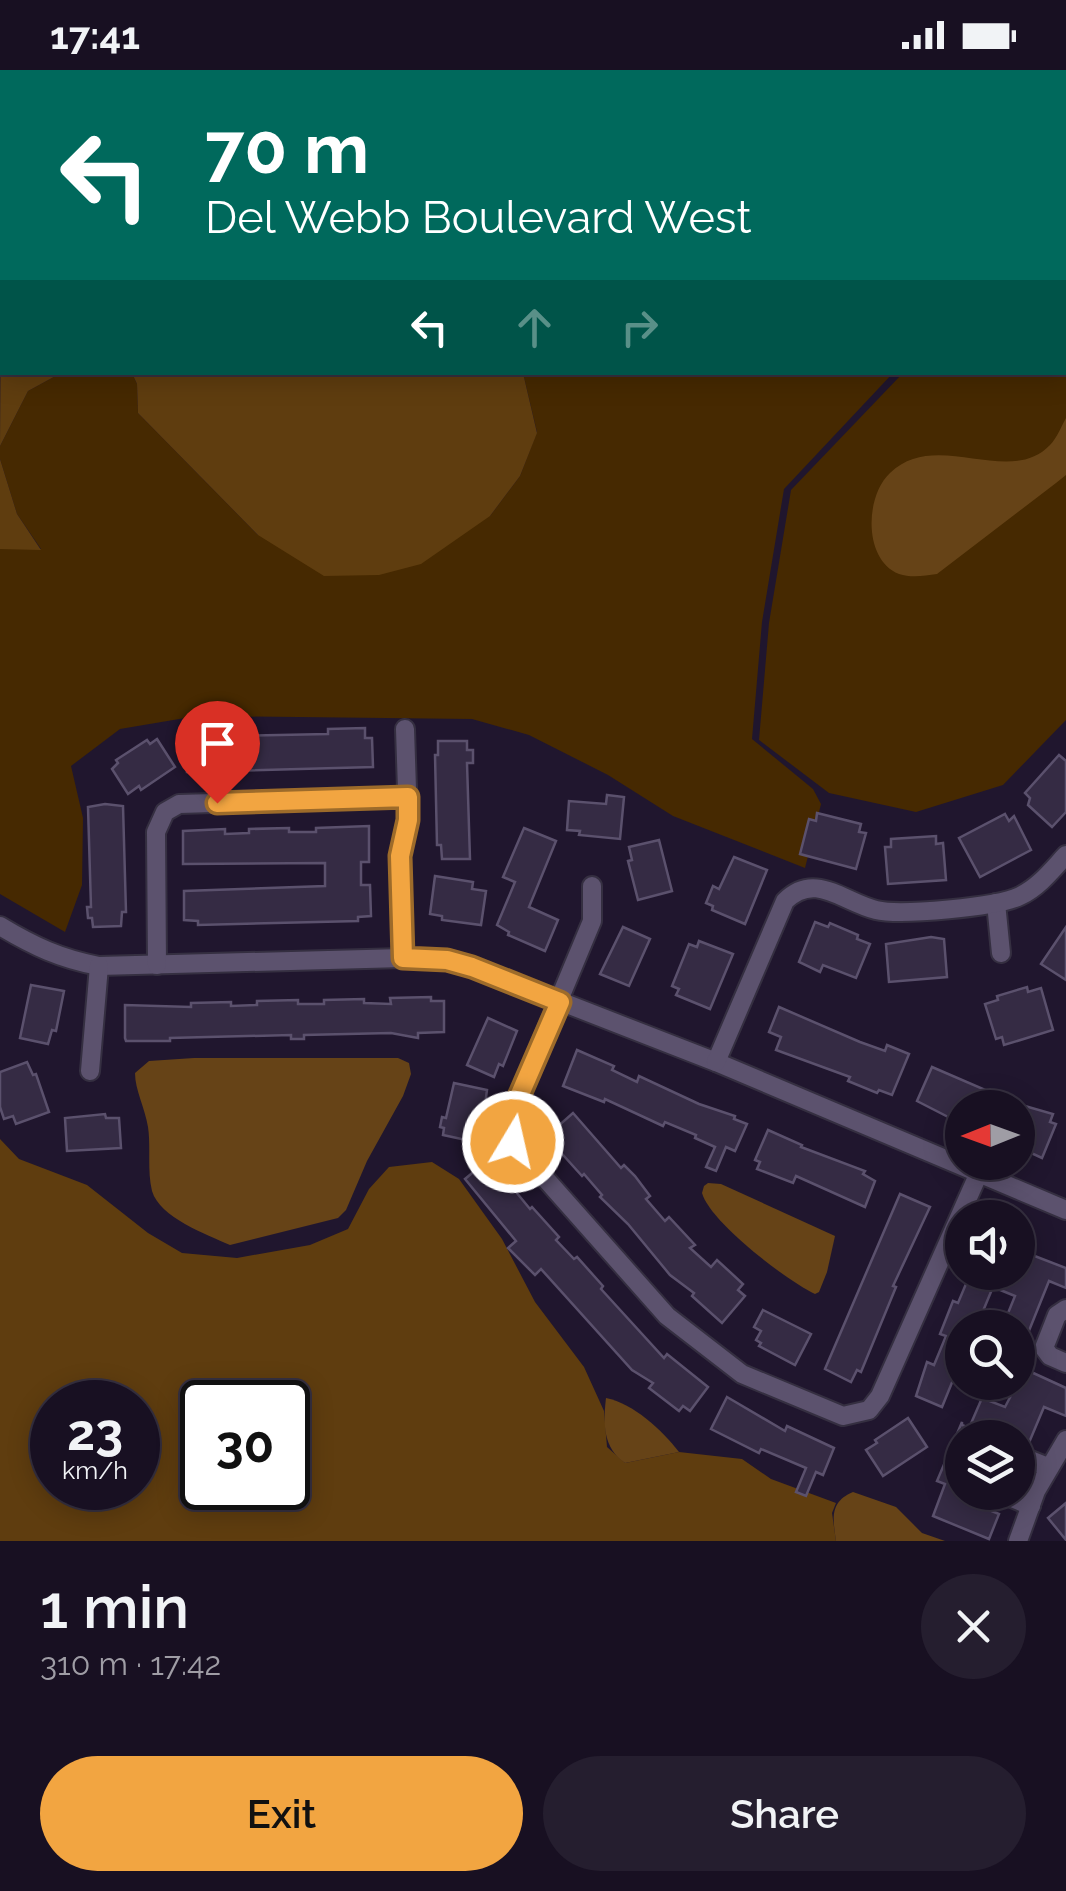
<!DOCTYPE html>
<meta charset="utf-8">
<style>
:root{--surface:#181022;--page:#251e2f;--text:#f1f3f6;--muted:#9f9da5;--line:#363040;--accent:#f2a541}
body{margin:0;font-family:Raleway,sans-serif;background:var(--page);color:var(--text);height:100vh;display:flex;flex-direction:column;font-size:38px;white-space:nowrap}
*{box-sizing:border-box;margin:0}
p{font-size:32px;color:var(--muted)}
.icon{flex:none;width:55px;height:55px;fill:none;stroke:currentColor;stroke-width:2;stroke-linecap:round;stroke-linejoin:round}
.map{position:relative;height:1471px;overflow:hidden}
.panel{display:flex;flex-direction:column;background:var(--surface);flex:1}
.panel>*{flex:none}
.hud{position:absolute;left:0px;top:0px;width:1068px;height:305px;box-shadow:0 5px 25px #0003,0 0 0 2px var(--line);background:#00695c;color:#fff;overflow:hidden}
.needle{width:65px;rotate:269deg}
.controls{position:absolute;left:945px;top:1020px;display:grid;gap:20px}
.controls a{display:grid;place-items:center;width:90px;height:90px;border-radius:50%;background:var(--surface);box-shadow:0 5px 25px #0003,0 0 0 2px var(--line);font-size:50px}
.speed{position:absolute;left:30px;top:1310px;display:flex;gap:20px;font-size:50px;font-weight:700;text-align:center}
.speed>*{display:grid;place-content:center;width:130px;height:130px;border-radius:50%;background:var(--surface);box-shadow:0 5px 25px #0003,0 0 0 2px var(--line);line-height:1}
.speed small{font-size:25px;font-weight:400}
.speed .limit{border:5px solid #111;border-radius:15px;background:#fff;color:#111}
.pin{position:absolute;display:grid;place-items:center;width:85px;height:85px;color:#fff;margin:-102px -42px;border-radius:50% 50% 50% 0;rotate:-45deg;box-shadow:0 0 10px #0007}
.pin .icon{rotate:45deg}
.me{position:absolute;width:110px;margin:-55px;rotate:9deg;stroke-linejoin:round;filter:drop-shadow(0 0 8px #0008)}
.turn{display:flex;align-items:center;gap:35px;height:210px;padding:0 40px;font-size:45px}
.turn .icon{width:130px;height:130px;stroke-width:2.5}
.turn b{display:block;font-size:70px;line-height:85px}
.lanes{display:flex;align-items:center;height:95px;padding:0 40px;background:#0003;justify-content:center;gap:50px;direction:ltr}
.lanes .off{opacity:.35}
.round{display:grid;place-items:center;flex:none;width:105px;height:105px;border-radius:52px;background:var(--page)}
.headline{display:flex;align-items:center;justify-content:space-between;height:170px;padding:0 40px}
h1{font-size:60px;font-weight:600;line-height:75px}
.button{display:flex;gap:20px;margin-top:auto;padding:20px 40px}
.button a{flex:1;height:115px;border-radius:60px;background:var(--accent);color:#111;font-size:40px;font-weight:600;line-height:115px;text-align:center}
.button a+a{background:var(--page);color:var(--text)}
.status{display:flex;justify-content:space-between;align-items:center;height:70px;padding:0 50px;background:var(--surface);direction:ltr}
.status svg{height:28px;fill:currentColor}
.map>svg:first-child{display:block}
.green{fill:#462901}
.forest{fill:#5f3d0f;fill-rule:evenodd}
.water{fill:#664317}
.building{fill:#352b44;stroke:#5b516d;stroke-width:2.5}
.lines{fill:none;stroke-linecap:round;stroke-linejoin:round}
.minor-casing{stroke:#352f41;stroke-width:22}
.minor{stroke:#5c526e;stroke-width:18}
.route-casing{stroke:#9d6b2a;stroke-width:25}
.route{stroke:#f2a541;stroke-width:18}
</style>
<div class="status"><b>17:41</b><svg viewBox="0 0 49 12"><path d="M0 12V9h3v3zM5 12V6h3v6zM10 12V3h3v9zM15 12V0h3v12zM26 1h20v11H26zM47 4h2v5h-2z"/></svg></div>
<div class="map">
<svg width="1066" height="1471" viewBox="0 0 1066 1471">
<rect width="100%" height="100%" fill="#20162e"/>
<g class="green">
<polygon points="999,0 1066,0 1066,650 1003,715 916,742 829,723 759,670 769,553 791,420 903,303 1065,302 1065,2"/>
<polygon points="61,303 132,303 137,314 138,343 258,465 490,446 520,406 537,362 523,303 893,303 784,419 762,552 752,669 813,719 821,734 805,798 673,746 608,705 529,665 472,649 197,646 120,659 71,696 83,748 82,815 65,862 0,824 0,479 41,479 17,444 0,389 0,376 28,321"/>
</g>
<g class="forest">
<polygon points="2,58 2,302 61,303 28,321 0,376"/>
<polygon points="132,303 523,303 537,363 520,406 490,446 421,494 379,505 324,506 258,465 138,343 137,314"/>
<polygon points="0,389 17,444 41,480 0,479"/>
<path d="M0 1069 19 1089 87 1115 148 1163 182 1183 237 1188 310 1175 348 1159 369 1119 389 1097 432 1092 459 1109 502 1169 535 1232 584 1297 604 1341 607 1377 625 1393 679 1382 742 1389 771 1409 836 1433 832 1443 836 1471H0ZM52 1332H138V1418H52ZM202 1332H288V1418H202Z"/>
</g>
<g class="water">
<path d="M1066 348V405L1056 413 937 504C924 506 911 508 899 504 863 490 865 426 890 403 936 358 1009 418 1050 375 1057 368 1061 357 1066 348Z"/>
<path d="M194 988H398L409 993 411 1004 403 1026 367 1091 346 1140 338 1148 230 1175C206 1164 160 1148 152 1121 147 1101 151 1077 148 1057 145 1038 135 1020 135 1003L149 991Z"/>
<path d="M708 1113 721 1114 835 1166 827 1202 819 1222 815 1224C787 1211 710 1152 702 1123L704 1116Z"/>
<path d="M606 1328C634 1334 661 1359 679 1382L625 1393C603 1378 603 1354 606 1328Z"/>
<path d="M853 1422 896 1437 922 1463 945 1471H836C833 1449 829 1432 853 1422Z"/>
</g>
<g class="building">
<polygon points="365,658 365,668 372,668 373,697 187,702 187,667 328,664 328,659"/>
<polygon points="157,669 175,697 141,720 139,716 128,724 112,699 118,693 116,690 147,670 150,674"/>
<polygon points="438,671 467,671 467,680 473,680 473,693 467,693 470,789 442,789 441,775 437,775 435,685 438,685"/>
<polygon points="1059,685 1066,691 1066,742 1052,757 1028,735 1030,728 1025,723"/>
<polygon points="607,725 624,727 620,769 579,765 580,761 567,760 569,731 606,734"/>
<polygon points="105,734 123,736 126,842 122,842 121,856 93,857 92,848 88,848 87,837 91,837 88,737"/>
<polygon points="817,743 861,754 859,762 866,763 856,799 800,784 809,749 816,751"/>
<polygon points="1005,744 1009,751 1014,746 1031,780 980,807 959,768"/>
<polygon points="369,756 369,792 361,792 361,815 370,815 371,846 358,847 358,851 198,855 198,851 184,850 184,821 325,816 325,793 183,794 183,761 225,759 225,764 249,763 249,759 289,758 289,762 316,762 316,758"/>
<polygon points="524,758 556,771 529,837 558,850 545,881 508,865 509,862 497,855 515,812 503,807"/>
<polygon points="936,766 936,774 943,773 946,810 888,814 885,777 891,777 891,769"/>
<polygon points="659,770 672,821 638,830 628,791 632,790 629,777"/>
<polygon points="734,787 767,800 745,854 712,840 713,836 706,833 713,816 719,819"/>
<polygon points="435,806 473,812 472,819 486,821 481,855 442,850 442,846 430,844"/>
<polygon points="815,852 828,857 830,853 858,865 857,869 870,874 856,908 823,895 820,902 799,892"/>
<polygon points="623,857 650,869 629,916 600,904"/>
<polygon points="1066,857 1066,910 1041,894"/>
<polygon points="931,867 944,869 947,907 889,912 886,874"/>
<polygon points="699,871 733,884 710,939 676,925 679,919 672,916 689,874 697,877"/>
<polygon points="31,915 64,921 56,961 52,960 48,974 20,968"/>
<polygon points="1027,917 1028,922 1041,918 1053,960 1004,975 1002,967 996,969 985,934 998,930 997,926"/>
<polygon points="431,927 431,931 444,931 444,962 418,963 418,968 391,963 304,965 304,969 291,969 291,965 170,968 170,971 126,971 125,968 125,935 191,937 191,933 231,932 231,936 257,935 257,931 298,930 298,934 324,934 324,930 364,929 364,933 391,934 390,928"/>
<polygon points="779,937 860,972 885,981 887,975 909,984 892,1025 879,1020 877,1023 848,1011 850,1007 776,980 781,967 769,962"/>
<polygon points="488,948 517,961 503,996 499,994 494,1007 467,995"/>
<polygon points="577,980 614,996 612,1000 637,1012 639,1006 699,1034 735,1046 734,1049 747,1054 735,1081 726,1077 716,1101 706,1097 715,1077 695,1068 696,1065 665,1052 663,1056 605,1029 604,1032 563,1016"/>
<polygon points="27,992 33,1005 36,1004 49,1042 16,1054 13,1046 4,1049 0,1037 0,1002"/>
<polygon points="932,997 1018,1034 1053,1044 1050,1052 1056,1054 1042,1088 1018,1077 1018,1038 962,1038 962,1050 959,1049 958,1052 917,1031"/>
<polygon points="454,1013 487,1020 480,1073 443,1065 444,1058 440,1057 442,1047 446,1048"/>
<polygon points="573,1043 621,1098 624,1095 635,1106 650,1126 646,1129 665,1151 669,1147 695,1175 690,1178 711,1197 717,1190 743,1214 738,1220 745,1226 722,1253 692,1226 694,1223 670,1205 628,1154 600,1127 602,1125 584,1104 582,1106 555,1076 558,1074 549,1064"/>
<polygon points="105,1044 106,1048 119,1048 121,1078 67,1081 65,1048"/>
<polygon points="768,1060 802,1075 801,1077 865,1101 863,1104 875,1111 865,1137 796,1106 793,1113 757,1099 760,1092 755,1090"/>
<polygon points="489,1089 530,1139 532,1137 559,1167 556,1170 574,1189 577,1187 603,1216 601,1219 664,1288 667,1284 708,1317 690,1341 683,1336 679,1341 649,1318 653,1313 632,1300 541,1199 535,1205 508,1178 516,1171 465,1109"/>
<polygon points="900,1124 930,1137 893,1216 896,1217 861,1302 857,1300 851,1312 825,1299"/>
<polygon points="1032,1185 1066,1198 1066,1218 1049,1211 1018,1288 1018,1258 1002,1258 1015,1226 993,1217 976,1258 962,1258 962,1288 942,1337 916,1326 927,1292 934,1295 946,1266 940,1264 953,1231 958,1233 971,1202 1025,1202"/>
<polygon points="763,1240 811,1264 795,1295 759,1276 761,1273 756,1270 761,1261 754,1257"/>
<polygon points="1018,1296 1066,1318 1066,1346 1044,1337 1028,1375 1018,1372 1018,1368 1007,1368 988,1359 986,1365 991,1368 962,1368 962,1429 999,1444 989,1469 933,1446 945,1414 937,1411 962,1352 962,1355 969,1358 982,1328 1005,1337 1018,1312"/>
<polygon points="727,1327 785,1361 787,1356 834,1378 823,1405 816,1402 806,1426 796,1422 806,1398 761,1379 759,1383 711,1359"/>
<polygon points="908,1348 927,1377 883,1406 866,1380 877,1373 875,1370"/>
<polygon points="1066,1433 1066,1470 1048,1448"/>
</g>
<g class="lines">
<g class="minor-casing">
<g id="minor">
<polyline points="40,2 41,0"/>
<polyline points="0,50 2,47"/>
<polyline points="592,816 592,851 514,1038 513,1072 667,1246 742,1304 843,1346 869,1340 880,1326 978,1105"/>
<polyline points="996,833 1001,883"/>
<path d="M0 856C33 876 61 889 99 896L403 888 447 890 472 897 716 992 1066 1140"/>
<polyline points="403,888 400,786 408,750 405,659"/>
<polyline points="157,895 156,762 165,742 179,734 408,727"/>
<path d="M716 992 785 831C815 801 843 832 876 840 900 846 998 837 1020 826 1039 817 1052 800 1066 785"/>
<polyline points="90,1001 99,896"/>
<polyline points="1066,1239 1057,1245 1044,1278 1050,1286 1066,1293"/>
<polyline points="1018,1385 1048,1397"/>
<polyline points="998,1422 1031,1436"/>
<polyline points="1018,1471 1036,1421 1066,1370"/>
</g>
</g>
<use href="#minor" class="minor"/>
</g>
<g class="lines">
<g class="route-casing">
<polyline id="route" points="217,733 408,727 408,750 400,786 403,888 447,890 472,897 560,932 514,1038 513,1072"/>
</g>
<use href="#route" class="route"/>
</g>
</svg>
<div class="controls">
<a><svg class="needle" viewBox="-14 -14 28 28"><path d="M0-13l5 13h-10z" fill="#e53935"/><path d="M0 13l5-13h-10z" fill="#9f9da5"/></svg></a>
<a><svg class="icon" aria-label="sound" viewBox="0 0 24 24"><path d="M4 9h4l5-4v14l-5-4H4zM17 9q2 3 0 6"/></svg></a>
<a><svg class="icon" aria-label="search" viewBox="0 0 24 24"><circle cx="10" cy="10" r="6"/><path d="M15 15l6 6"/></svg></a>
<a><svg class="icon" aria-label="layers" viewBox="0 0 24 24"><path d="M12 4l9 5-9 5-9-5zM3 14l9 5 9-5"/></svg></a>
</div>
<div class="speed"><div>23<small>km/h</small></div><div class="limit">30</div></div>
<div class="pin" style="left:217px;top:733px;background:#d93025"><svg class="icon" aria-label="arrive" viewBox="0 0 24 24"><path d="M6 21V4h12l-3 4 3 4H6"/></svg></div>
<svg class="me" style="left:513px;top:1072px" viewBox="-20 -20 40 40"><circle r="17" fill="#f2a541" stroke="#fff" stroke-width="3"/><path d="M0-11L8 9 0 5-8 9z" fill="#fff"/></svg>
<div class="hud">
<div class="turn"><svg class="icon" aria-label="left" viewBox="0 0 24 24"><path d="M17 20v-9H6M10 6l-5 5 5 5"/></svg><div><b>70 m</b>Del Webb Boulevard West</div></div>
<div class="lanes"><svg class="icon" aria-label="left" viewBox="0 0 24 24"><path d="M17 20v-9H6M10 6l-5 5 5 5"/></svg><svg class="icon off" aria-label="ahead" viewBox="0 0 24 24"><path d="M12 20V5M6 11l6-6 6 6"/></svg><svg class="icon off" aria-label="right" viewBox="0 0 24 24"><path d="M7 20v-9h11M14 6l5 5-5 5"/></svg></div>
</div>
</div>
<section class="panel">
<div class="headline"><div><h1>1 min</h1><p>310 m · 17:42</p></div><a class="round"><svg class="icon" aria-label="close" viewBox="0 0 24 24"><path d="M6 6l12 12M18 6L6 18"/></svg></a></div>
<div class="button"><a>Exit</a><a>Share</a></div>
</section>
